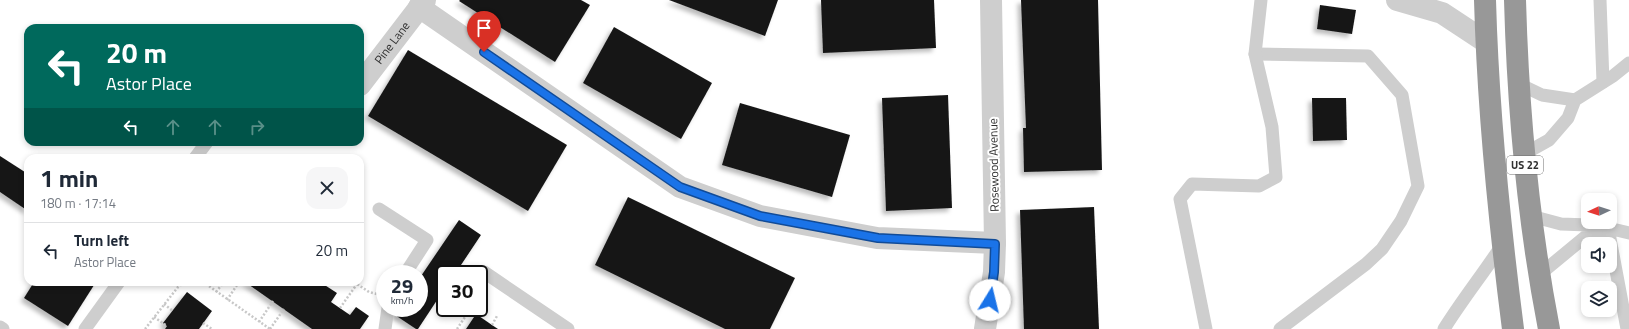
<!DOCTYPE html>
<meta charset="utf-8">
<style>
:root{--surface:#fff;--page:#f6f6f7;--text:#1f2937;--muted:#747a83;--line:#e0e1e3}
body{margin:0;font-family:"Titillium Web",sans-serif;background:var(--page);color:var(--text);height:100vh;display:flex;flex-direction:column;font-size:15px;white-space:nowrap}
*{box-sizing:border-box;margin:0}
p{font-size:13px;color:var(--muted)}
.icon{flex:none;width:22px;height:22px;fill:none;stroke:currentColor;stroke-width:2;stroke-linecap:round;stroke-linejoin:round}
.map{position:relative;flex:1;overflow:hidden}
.side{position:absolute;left:24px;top:154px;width:340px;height:132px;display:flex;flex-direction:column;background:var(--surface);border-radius:12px;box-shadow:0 2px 6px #0003}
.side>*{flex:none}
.hud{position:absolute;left:24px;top:24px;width:340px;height:122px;border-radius:12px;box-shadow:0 2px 6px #0003;background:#00695c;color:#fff;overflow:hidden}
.needle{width:26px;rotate:266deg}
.controls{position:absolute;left:1581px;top:193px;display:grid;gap:8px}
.controls a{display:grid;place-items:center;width:36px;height:36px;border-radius:8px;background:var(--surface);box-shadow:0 2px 6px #0003;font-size:20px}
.speed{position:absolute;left:376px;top:265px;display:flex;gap:8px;font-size:20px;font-weight:700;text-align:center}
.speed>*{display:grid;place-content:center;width:52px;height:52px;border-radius:50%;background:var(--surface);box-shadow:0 2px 6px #0003;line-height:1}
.speed small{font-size:10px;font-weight:400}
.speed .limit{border:2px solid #111;border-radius:6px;background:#fff;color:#111}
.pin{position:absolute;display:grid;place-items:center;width:34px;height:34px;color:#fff;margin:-41px -17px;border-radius:50% 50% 50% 0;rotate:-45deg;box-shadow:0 0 4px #0007}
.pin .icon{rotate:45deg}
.me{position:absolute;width:44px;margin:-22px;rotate:9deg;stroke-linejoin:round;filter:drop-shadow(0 0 3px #0008)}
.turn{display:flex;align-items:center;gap:14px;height:84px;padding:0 16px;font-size:18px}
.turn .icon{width:52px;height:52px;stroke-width:2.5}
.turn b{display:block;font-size:28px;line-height:34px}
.lanes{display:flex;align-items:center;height:38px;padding:0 16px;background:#0003;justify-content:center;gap:20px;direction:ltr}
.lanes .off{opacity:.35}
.round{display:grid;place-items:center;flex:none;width:42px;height:42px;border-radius:12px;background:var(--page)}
.headline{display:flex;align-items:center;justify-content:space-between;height:68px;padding:0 16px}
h1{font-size:24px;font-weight:700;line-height:30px}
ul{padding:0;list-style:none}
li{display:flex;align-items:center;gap:12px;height:56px;padding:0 16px;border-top:1px solid var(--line)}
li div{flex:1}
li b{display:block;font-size:15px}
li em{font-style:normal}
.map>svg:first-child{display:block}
.building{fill:#181818;filter:url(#shadow)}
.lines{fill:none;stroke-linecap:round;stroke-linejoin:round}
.path{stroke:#c8c8c8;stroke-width:2.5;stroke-dasharray:2 2;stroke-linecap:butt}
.lane{stroke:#cecece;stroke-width:13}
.street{stroke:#cecece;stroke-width:22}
.highway{stroke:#989898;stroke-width:22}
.route-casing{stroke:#114b97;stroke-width:10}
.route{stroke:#1a73e8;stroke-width:7}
.labels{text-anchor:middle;stroke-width:4;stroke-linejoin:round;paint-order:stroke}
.shield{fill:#fff;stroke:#6f6f6f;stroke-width:1}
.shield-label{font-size:11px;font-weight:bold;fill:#313131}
.street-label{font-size:12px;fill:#313131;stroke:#fff}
</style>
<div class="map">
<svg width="1629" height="329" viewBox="0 0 1629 329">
<defs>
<filter id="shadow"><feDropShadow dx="-3.5" dy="3.5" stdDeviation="2" flood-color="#0004"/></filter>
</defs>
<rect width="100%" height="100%" fill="#fff"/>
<g class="building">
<polygon points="460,0 581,0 590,5 555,62 459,1"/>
<polygon points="669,0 778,0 765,36"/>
<polygon points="821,0 934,0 936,48 823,53"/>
<polygon points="1021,0 1098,0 1102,170 1024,172 1023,128 1026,128"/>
<polygon points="1320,5 1356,10 1352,34 1317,29"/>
<polygon points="614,27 712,83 681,139 583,83"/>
<polygon points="408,50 567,145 528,211 368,116"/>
<polygon points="948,95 952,208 886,211 882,98"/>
<polygon points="1312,98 1346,98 1347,140 1313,141"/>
<polygon points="740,103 850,135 832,197 722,165"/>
<polygon points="0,156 28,174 28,211 0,192"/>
<polygon points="628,197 795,278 770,329 725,329 595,265"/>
<polygon points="1094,207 1099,329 1024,329 1020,210"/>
<polygon points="459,220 481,235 455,274 445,274 445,288 418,329 416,329 395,315 400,308 419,308 419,279"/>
<polygon points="34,282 96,282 68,326 24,298"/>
<polygon points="245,282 303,282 307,285 309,282 320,282 337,293 331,302 350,315 356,307 369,316 360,329 312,329"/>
<polygon points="187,292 212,311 199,329 165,329 167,326 163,323"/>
<polygon points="476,314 492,325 498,329 466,329"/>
</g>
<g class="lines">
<g class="path">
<polyline points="198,282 206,284 270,329"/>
<polyline points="354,282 369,292 377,294"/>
<polyline points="216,292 224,282"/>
<polyline points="227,300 239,282"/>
<polyline points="164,304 173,311"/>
<polyline points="340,308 357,284"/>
<polyline points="154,317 167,326"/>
<polyline points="259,322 273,301"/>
<polyline points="203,323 212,329"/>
<polyline points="492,325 497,316"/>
<polyline points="145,329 178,287 185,282"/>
<polyline points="270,329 284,309"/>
<polyline points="457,329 471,308"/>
</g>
<g class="lane">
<polyline points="1600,0 1603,82"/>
<polyline points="1255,54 1368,56 1402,95 1418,186 1401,221 1382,249 1366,264 1280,329"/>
<polyline points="1519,84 1542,95 1575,100"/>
<polyline points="1524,154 1549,140 1568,118 1575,100 1613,76 1629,63"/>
<polyline points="195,158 207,142"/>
<polyline points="379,209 427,240 405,274"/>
<polyline points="1531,216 1561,224 1588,225 1608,228 1585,237 1539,275"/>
<polyline points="484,272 568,329"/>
<polyline points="0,327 3,329"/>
<polyline points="85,329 119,282"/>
<polyline points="385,329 388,308"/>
<polyline points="1206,329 1180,199 1192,184 1259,186 1276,177 1272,127 1255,54 1261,0"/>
<path d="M1444 329C1462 300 1483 274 1502 245"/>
<polyline points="1627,329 1608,228 1629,233"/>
</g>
<g class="street">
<polyline points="1397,0 1442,13 1486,42"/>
<polyline points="419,7 680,187 760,216 877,238 995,243"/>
<path id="s1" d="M360 85 425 0"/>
<polyline points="985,329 994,272 995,243 991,0"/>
</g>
<g class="highway">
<path d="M1485 0C1488 110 1499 220 1513 329"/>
<path d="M1515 0C1518 110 1528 221 1549 329"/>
</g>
</g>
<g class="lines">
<g class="route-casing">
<polyline id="route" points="484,52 680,187 760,216 878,238 995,244 994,272 990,300"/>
</g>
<use href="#route" class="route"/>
</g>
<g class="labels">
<rect class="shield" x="1507" y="156" width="36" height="18" rx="3"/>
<g class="shield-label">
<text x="1525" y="169">US 22</text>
</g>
<g class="street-label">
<text dy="4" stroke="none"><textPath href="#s1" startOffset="53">Pine Lane</textPath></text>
<text transform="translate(994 165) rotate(-91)" y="4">Rosewood Avenue</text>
</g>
</g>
</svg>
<div class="controls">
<a><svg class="needle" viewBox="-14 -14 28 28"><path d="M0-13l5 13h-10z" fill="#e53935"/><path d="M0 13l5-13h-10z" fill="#747a83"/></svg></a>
<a><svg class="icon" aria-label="sound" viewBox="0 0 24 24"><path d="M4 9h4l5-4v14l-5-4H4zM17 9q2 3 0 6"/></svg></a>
<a><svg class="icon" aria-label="layers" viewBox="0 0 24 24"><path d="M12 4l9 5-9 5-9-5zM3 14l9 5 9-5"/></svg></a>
</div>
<div class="speed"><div>29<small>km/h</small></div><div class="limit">30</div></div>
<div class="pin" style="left:484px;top:52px;background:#d93025"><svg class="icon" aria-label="arrive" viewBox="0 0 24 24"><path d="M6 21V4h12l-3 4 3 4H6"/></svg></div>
<svg class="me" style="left:990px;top:300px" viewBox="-20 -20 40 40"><circle r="19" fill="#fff"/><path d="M0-13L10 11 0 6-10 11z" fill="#1a73e8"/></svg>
<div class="hud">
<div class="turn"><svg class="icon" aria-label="left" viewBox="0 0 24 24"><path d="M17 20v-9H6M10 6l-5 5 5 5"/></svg><div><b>20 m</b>Astor Place</div></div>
<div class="lanes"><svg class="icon" aria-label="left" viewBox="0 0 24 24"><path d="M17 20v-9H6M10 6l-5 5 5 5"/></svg><svg class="icon off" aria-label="ahead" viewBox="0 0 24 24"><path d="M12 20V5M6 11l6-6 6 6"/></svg><svg class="icon off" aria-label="ahead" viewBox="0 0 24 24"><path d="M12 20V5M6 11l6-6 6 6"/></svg><svg class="icon off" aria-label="right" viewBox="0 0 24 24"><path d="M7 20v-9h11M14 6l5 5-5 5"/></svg></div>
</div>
<section class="side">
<div class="headline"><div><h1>1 min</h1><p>180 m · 17:14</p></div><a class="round"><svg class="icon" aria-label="close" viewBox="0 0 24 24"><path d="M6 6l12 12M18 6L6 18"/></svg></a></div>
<ul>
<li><svg class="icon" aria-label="left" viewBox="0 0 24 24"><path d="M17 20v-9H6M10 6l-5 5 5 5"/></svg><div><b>Turn left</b><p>Astor Place</p></div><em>20 m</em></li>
</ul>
</section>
</div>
